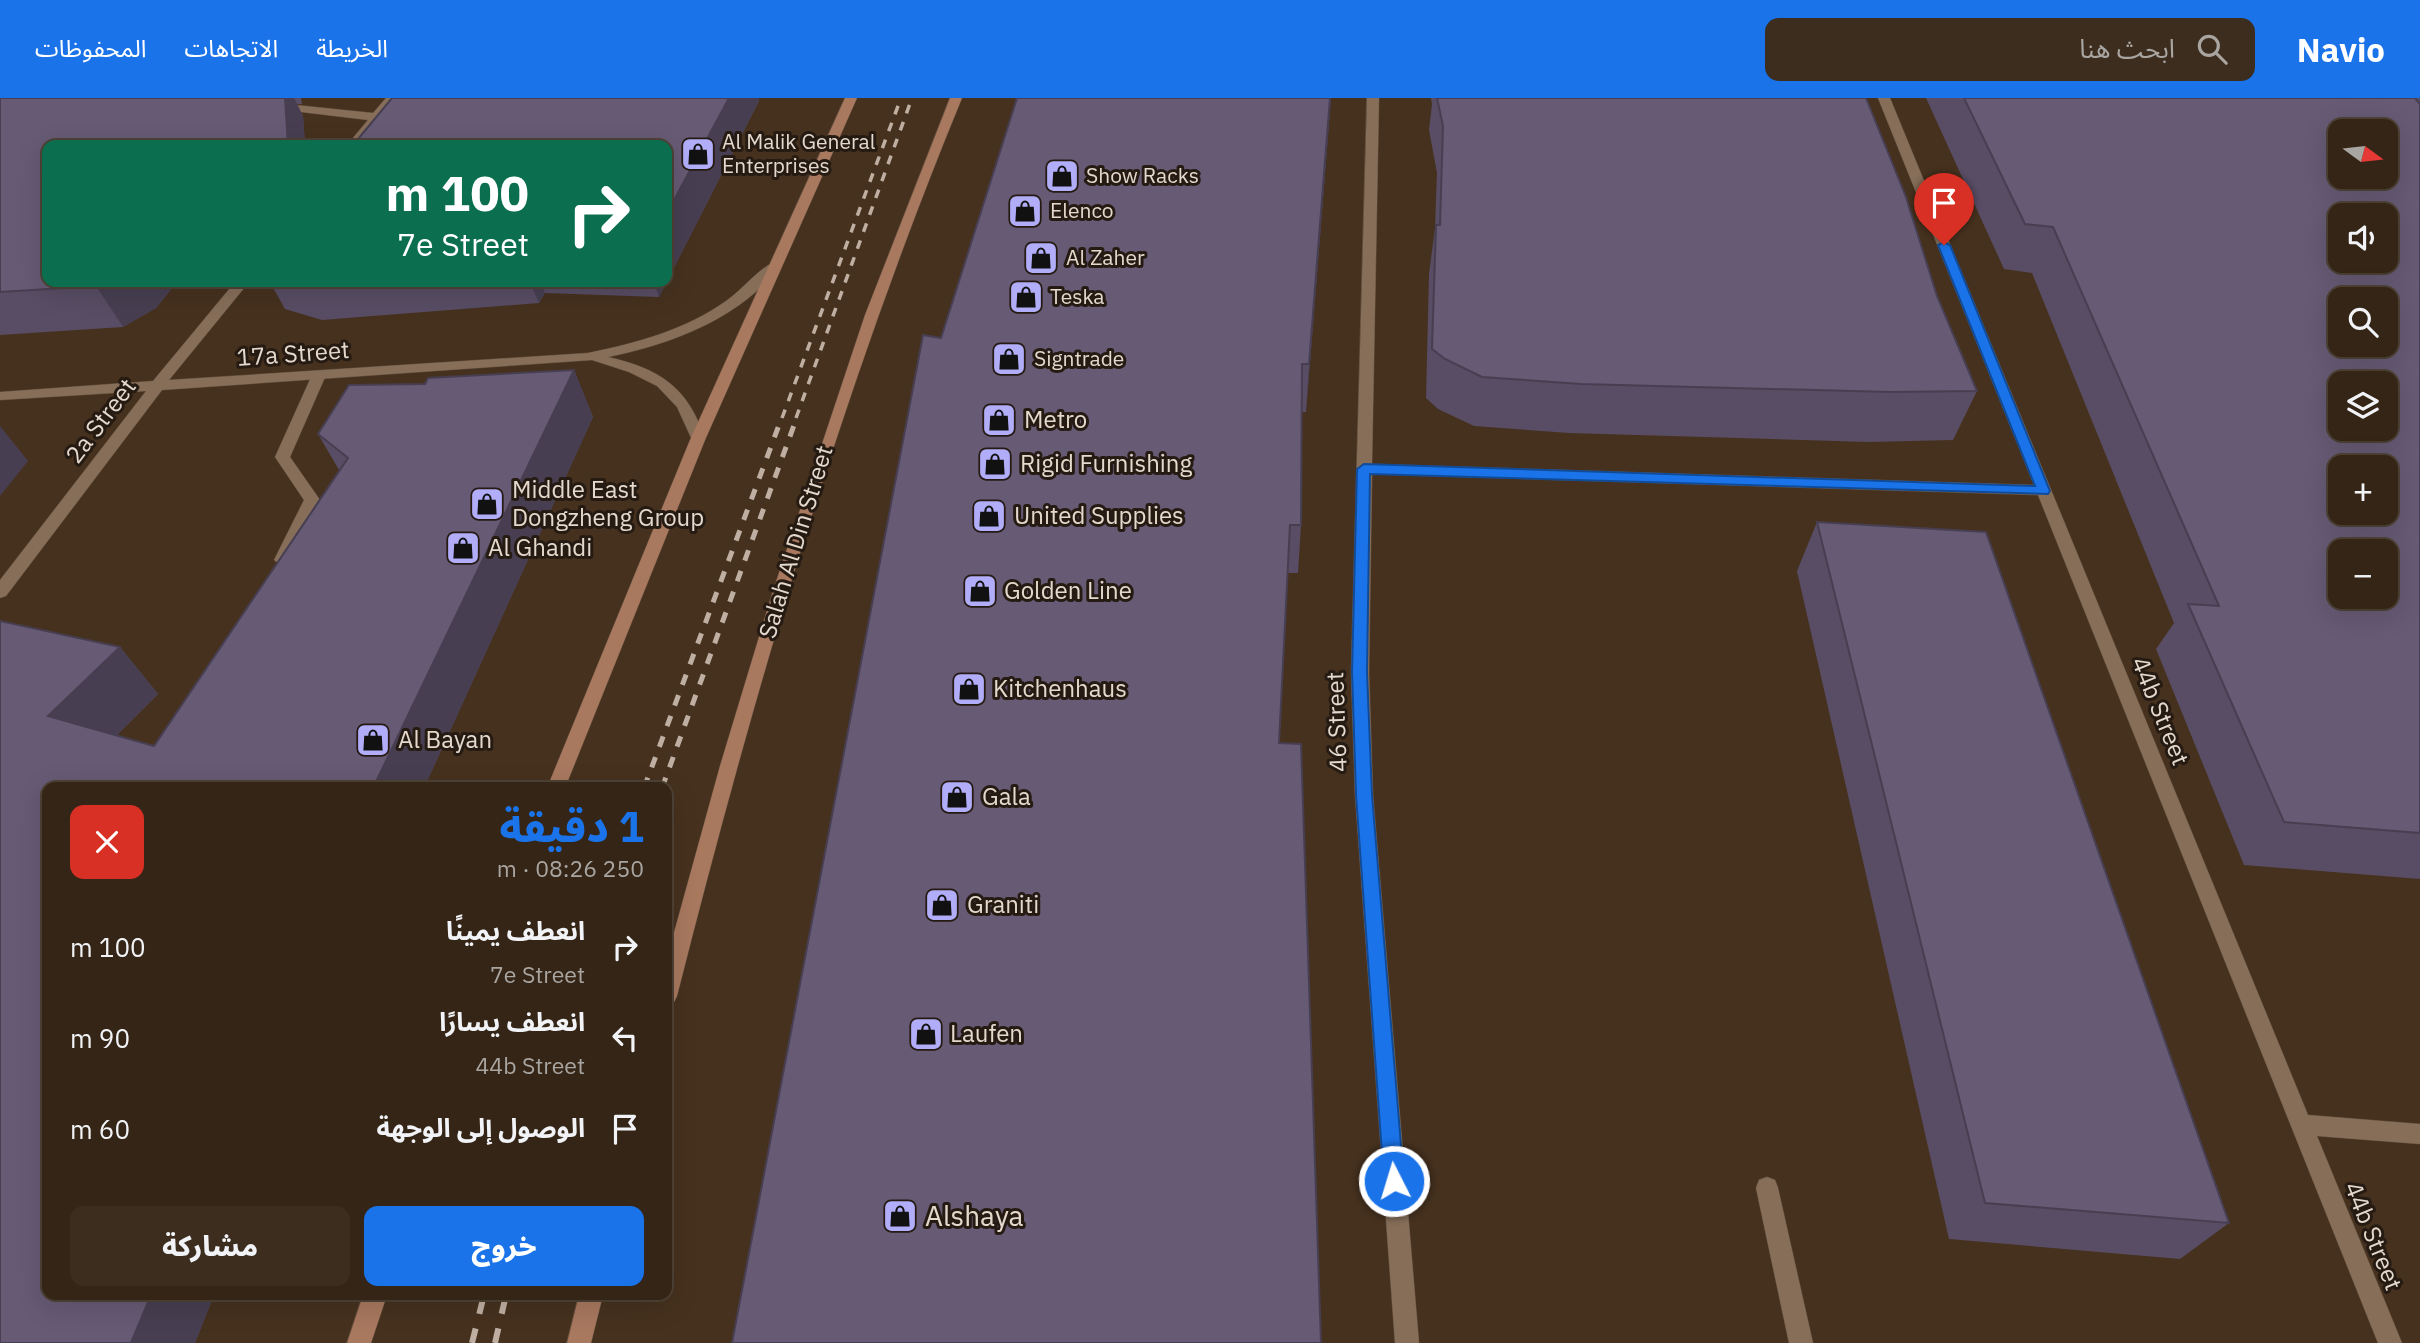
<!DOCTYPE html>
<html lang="ar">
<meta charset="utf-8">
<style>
:root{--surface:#342516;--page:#3c2d1f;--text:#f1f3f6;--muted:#a9a5a1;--line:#4e4235;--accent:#1a73e8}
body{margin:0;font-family:"IBM Plex Sans","Noto Sans Arabic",sans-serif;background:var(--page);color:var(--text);direction:rtl;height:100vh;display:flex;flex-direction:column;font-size:26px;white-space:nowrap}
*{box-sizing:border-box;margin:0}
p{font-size:23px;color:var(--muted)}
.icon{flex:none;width:38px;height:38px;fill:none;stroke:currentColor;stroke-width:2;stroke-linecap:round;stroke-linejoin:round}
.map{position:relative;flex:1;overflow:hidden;direction:ltr}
.panel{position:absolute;left:42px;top:684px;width:630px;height:518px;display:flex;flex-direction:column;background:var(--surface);border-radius:14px;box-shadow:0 7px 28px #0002,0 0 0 2px var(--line);direction:rtl}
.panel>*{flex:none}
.top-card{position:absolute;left:42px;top:42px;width:630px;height:147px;border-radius:14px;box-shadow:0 7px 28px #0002,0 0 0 2px var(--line);direction:rtl;background:#0b6e4f;color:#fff;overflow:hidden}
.needle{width:46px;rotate:105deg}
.controls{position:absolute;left:2328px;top:21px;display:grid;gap:14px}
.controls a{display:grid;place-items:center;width:70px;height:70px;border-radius:14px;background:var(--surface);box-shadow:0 7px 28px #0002,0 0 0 2px var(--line);font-size:35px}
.pin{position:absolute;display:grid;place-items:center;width:60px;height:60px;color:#fff;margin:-72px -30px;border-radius:50% 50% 50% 0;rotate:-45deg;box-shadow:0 0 7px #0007}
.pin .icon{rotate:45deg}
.me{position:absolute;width:77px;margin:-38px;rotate:355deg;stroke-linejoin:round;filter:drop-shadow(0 0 5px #0008)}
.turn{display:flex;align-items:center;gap:24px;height:147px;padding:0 28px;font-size:32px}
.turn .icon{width:91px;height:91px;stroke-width:2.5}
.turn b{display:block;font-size:49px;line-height:60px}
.round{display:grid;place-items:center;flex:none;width:74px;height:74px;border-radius:14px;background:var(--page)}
.head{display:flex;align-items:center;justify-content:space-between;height:119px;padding:0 28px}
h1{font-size:42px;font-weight:800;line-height:52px;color:var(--accent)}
.primary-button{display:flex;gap:14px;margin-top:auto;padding:14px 28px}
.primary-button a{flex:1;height:80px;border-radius:14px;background:var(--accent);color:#fff;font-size:28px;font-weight:800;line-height:80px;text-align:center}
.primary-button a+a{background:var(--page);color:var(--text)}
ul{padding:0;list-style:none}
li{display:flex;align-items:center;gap:21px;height:91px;padding:0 28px}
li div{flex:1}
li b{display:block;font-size:26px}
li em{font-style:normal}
header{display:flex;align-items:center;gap:42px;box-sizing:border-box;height:98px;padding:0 35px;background:var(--accent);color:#fff}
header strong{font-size:33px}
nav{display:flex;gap:38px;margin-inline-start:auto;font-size:24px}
.search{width:490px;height:63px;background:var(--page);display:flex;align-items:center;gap:18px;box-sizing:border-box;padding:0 24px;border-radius:14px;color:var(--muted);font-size:26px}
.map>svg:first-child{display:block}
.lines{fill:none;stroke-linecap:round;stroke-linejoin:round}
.service-casing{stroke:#604e3d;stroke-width:1}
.minor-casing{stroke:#604e3d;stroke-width:1}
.secondary-casing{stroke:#604e3d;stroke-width:1}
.service{fill:#866e59;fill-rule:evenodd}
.minor{fill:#866e59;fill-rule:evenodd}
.secondary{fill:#a8785f;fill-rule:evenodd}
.rail-far2{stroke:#beafa2;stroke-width:3.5;stroke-dasharray:9 9;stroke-linecap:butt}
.rail-far1{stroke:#beafa2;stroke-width:5;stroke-dasharray:11 11;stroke-linecap:butt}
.rail{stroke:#beafa2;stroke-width:6;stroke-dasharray:15 15;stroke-linecap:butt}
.wall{fill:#584d64}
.shaded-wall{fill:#473f51}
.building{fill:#665a74;stroke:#473f51;stroke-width:2;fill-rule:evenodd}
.route{fill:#1a73e8;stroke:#114b97;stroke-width:2}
.labels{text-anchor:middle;stroke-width:6;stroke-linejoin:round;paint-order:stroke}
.far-poi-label{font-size:21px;fill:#e5d8cc;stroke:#251b13;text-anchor:start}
.street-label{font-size:24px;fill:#e5d8cc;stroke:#251b13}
.poi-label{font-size:24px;fill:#e5d8cc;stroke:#251b13;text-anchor:start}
.near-poi-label{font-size:28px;fill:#e5d8cc;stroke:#251b13;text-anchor:start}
</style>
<header>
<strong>Navio</strong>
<div class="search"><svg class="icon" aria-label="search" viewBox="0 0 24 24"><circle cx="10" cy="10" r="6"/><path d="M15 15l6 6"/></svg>ابحث هنا</div>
<nav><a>الخريطة</a><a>الاتجاهات</a><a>المحفوظات</a></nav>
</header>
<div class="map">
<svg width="2420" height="1245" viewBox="0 0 2420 1245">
<rect width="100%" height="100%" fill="#46311e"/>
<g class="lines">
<g class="service-casing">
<g id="service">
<polygon points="319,273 326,277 290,359 320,402 290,462 282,468 274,462 304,402 275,359 312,277"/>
<polygon points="1767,1079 1775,1082 1778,1090 1813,1245 1789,1245 1756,1090 1759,1082"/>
</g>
</g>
<g class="minor-casing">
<g id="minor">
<polygon points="386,0 398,0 359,47 347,47 368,22 276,11 270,8 276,5 373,15"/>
<polygon points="1367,0 1379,0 1372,366 2034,387 1878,0 1890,0 2308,1017 2420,1026 2420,1046 2317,1038 2402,1245 2378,1245 2038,397 1372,376 1369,574 1373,697 1419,1245 1395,1245 1355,697 1351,574"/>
<path d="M773 165 780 169C738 221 672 246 608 259 660 271 688 289 705 341L703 344H693L677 309 657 288 629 274 592 262 162 292 6 498 0 500V482L146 293 0 302V294L153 283 235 184H249L169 282 588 255C637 245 685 232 726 203 740 194 759 170 773 165Z"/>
</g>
</g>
<g class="secondary-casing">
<g id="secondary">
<polygon points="845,0 857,0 705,342 565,690 547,690 690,342"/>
<path d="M950 0H962C842 291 754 594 677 898L674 904 667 907V860L720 668 772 496 865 217Z"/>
<polygon points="363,1197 387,1197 371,1245 347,1245"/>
<polygon points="579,1197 603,1197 591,1245 567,1245"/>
</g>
</g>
<use href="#service" class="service"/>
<use href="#minor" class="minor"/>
<use href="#secondary" class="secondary"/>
<g class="rail-far2">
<polyline points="782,320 901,0"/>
<polyline points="796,320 912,0"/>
</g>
<g class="rail-far1">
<polyline points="644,690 782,319"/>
<polyline points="662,690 797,319"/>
</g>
<g class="rail">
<polyline points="472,1245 484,1197"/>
<polyline points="495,1245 506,1197"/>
</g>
</g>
<g class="wall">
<polygon points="0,0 301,0 302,6 297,6 303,18 305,47 47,47 47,184 177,184 156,210 123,229 0,237"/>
<polygon points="392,0 759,0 759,3 659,199 545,195 539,205 322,222 285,211 270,184 667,184 667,47"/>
<polygon points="1331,0 1306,314 1302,314 1301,427 1298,475 1288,475 1279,645 1321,1245 941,240"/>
<polygon points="1431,0 1866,0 1937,198 1977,293 1953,342 1869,344 1569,335 1474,328 1438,311 1426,300 1429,176 1435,130 1437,75 1429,32 1432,6"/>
<polygon points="1926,0 2420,0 2420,781 2244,767 2156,551 2174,525 2032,175 2004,171"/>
<polygon points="574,272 593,319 424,690 47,690 47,1197 214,1197 195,1245 0,1245 0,523 120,549 158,596 117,637 154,648 339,372 318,336 349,287 425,286 428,280"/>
<polygon points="1817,424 2229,1125 2180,1161 1949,1141 1797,473"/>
</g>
<g class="shaded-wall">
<polygon points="285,0 294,0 303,18 305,47 288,47"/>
<polygon points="729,0 759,0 759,3 659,199 654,184 667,184 667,115"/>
<polygon points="1330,0 1331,0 1306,314 1309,266"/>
<polygon points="104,184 177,184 156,210 123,229 96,188"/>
<polygon points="530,184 541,184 545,195 539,205"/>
<polygon points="574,272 593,319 424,690 373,690"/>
<polygon points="0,328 28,363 0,398"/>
<polygon points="120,549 158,596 90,664 48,618"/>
<polygon points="151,1197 214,1197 195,1245 131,1245"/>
</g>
<g class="building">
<polygon points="0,0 285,0 288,47 47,47 47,184 104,184 96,188 0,194"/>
<polygon points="392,0 729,0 667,115 667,47 353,47"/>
<polygon points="1017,0 1330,0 1309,266 1302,266 1301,427 1290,427 1279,645 1301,646 1321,1245 732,1245 923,237 941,240"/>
<polygon points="1437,0 1866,0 1906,99 1937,198 1977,293 1890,294 1581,286 1482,279 1445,261 1432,251 1436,127 1440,127 1443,28"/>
<path d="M1964 0H2415L2420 6V735L2284 724 2188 506 2219 508 2053 129 2025 126ZM2340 33H2385V79H2340ZM2340 117H2385V163H2340ZM2340 201H2385V247H2340ZM2340 285H2385V331H2340ZM2340 369H2385V415H2340ZM2340 453H2385V499H2340Z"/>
<polygon points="574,272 373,690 47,690 47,1197 151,1197 131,1245 0,1245 0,523 120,549 48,618 154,648 348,360 318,336 349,287 425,286 428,280"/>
<polygon points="1817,424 1986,434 2229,1125 1985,1105"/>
</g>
<polygon class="route" points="1944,144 1950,147 2050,393 2048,396 1370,376 1367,574 1372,697 1404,1083 1401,1090 1394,1093 1387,1090 1384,1083 1356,697 1352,574 1357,371 1364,366 2035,388 1938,147"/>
<defs>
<g id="shop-square" transform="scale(1.75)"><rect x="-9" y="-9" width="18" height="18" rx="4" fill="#b2adf9" stroke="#251b13"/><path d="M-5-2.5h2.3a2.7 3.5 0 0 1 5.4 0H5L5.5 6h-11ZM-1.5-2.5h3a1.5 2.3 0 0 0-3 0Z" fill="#111"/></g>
</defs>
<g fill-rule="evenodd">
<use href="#shop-square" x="698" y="56"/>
<use href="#shop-square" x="1062" y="78"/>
<use href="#shop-square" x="1025" y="113"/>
<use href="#shop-square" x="1041" y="160"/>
<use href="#shop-square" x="1026" y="199"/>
<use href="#shop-square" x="1009" y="261"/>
<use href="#shop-square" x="999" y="322"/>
<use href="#shop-square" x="995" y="366"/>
<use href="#shop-square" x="487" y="406"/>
<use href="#shop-square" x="989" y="418"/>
<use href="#shop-square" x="463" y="450"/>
<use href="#shop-square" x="980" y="493"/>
<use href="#shop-square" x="969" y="591"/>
<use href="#shop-square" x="373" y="642"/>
<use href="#shop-square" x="957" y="699"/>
<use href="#shop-square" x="942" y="807"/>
<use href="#shop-square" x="926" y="936"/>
<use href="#shop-square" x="900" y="1118"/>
</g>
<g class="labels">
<g class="far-poi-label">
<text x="722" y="51">Al Malik General<tspan x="722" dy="24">Enterprises</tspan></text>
<text x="1086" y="85">Show Racks</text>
<text x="1050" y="120">Elenco</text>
<text x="1066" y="167">Al Zaher</text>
<text x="1050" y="206">Teska</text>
<text x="1034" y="268">Signtrade</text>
</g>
<g class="street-label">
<text transform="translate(293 256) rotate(-4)" y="8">17a Street</text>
<text transform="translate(101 323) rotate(-53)" y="8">2a Street</text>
<text transform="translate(796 444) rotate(-73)" y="8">Salah Al Din Street</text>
<text transform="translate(2160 613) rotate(68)" y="8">44b Street</text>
<text transform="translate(1337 624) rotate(-92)" y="8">46 Street</text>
<text transform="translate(2373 1138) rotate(68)" y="8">44b Street</text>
</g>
<g class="poi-label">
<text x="1024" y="330">Metro</text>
<text x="1020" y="374">Rigid Furnishing</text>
<text x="512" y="400">Middle East<tspan x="512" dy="28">Dongzheng Group</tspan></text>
<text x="1014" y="426">United Supplies</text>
<text x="488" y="458">Al Ghandi</text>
<text x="1004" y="501">Golden Line</text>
<text x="993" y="599">Kitchenhaus</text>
<text x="398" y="650">Al Bayan</text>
<text x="982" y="707">Gala</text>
<text x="967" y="815">Graniti</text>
<text x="950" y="944">Laufen</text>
</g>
<g class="near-poi-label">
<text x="925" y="1128">Alshaya</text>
</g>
</g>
</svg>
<div class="controls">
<a><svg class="needle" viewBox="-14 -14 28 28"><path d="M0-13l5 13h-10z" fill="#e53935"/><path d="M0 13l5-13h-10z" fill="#a9a5a1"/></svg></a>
<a><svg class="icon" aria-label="sound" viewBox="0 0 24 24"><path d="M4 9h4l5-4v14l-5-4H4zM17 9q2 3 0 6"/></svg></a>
<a><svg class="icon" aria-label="search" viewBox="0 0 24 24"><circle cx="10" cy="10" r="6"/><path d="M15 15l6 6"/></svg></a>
<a><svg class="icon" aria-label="layers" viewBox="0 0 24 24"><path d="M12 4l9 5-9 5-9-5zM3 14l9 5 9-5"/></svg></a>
<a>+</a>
<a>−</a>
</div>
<div class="pin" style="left:1944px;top:147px;background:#d93025"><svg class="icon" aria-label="arrive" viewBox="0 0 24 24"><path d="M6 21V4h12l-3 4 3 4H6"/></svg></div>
<svg class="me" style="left:1394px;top:1083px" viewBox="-20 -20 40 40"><circle r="17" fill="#1a73e8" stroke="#fff" stroke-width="3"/><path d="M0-11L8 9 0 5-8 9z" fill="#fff"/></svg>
<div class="top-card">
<div class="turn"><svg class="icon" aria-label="right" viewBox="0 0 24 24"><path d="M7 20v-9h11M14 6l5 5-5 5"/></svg><div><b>100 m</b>7e Street</div></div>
</div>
<section class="panel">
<div class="head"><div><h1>1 دقيقة</h1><p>250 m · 08:26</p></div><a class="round" style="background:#d93025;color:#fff"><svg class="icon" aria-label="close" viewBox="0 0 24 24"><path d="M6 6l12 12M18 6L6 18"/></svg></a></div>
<ul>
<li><svg class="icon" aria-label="right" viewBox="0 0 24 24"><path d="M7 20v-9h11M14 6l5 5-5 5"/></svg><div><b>انعطف يمينًا</b><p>7e Street</p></div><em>100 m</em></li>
<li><svg class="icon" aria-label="left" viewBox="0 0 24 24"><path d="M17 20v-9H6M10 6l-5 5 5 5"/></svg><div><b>انعطف يسارًا</b><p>44b Street</p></div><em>90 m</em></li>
<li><svg class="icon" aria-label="arrive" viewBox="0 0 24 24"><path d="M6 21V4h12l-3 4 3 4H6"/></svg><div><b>الوصول إلى الوجهة</b></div><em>60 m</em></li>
</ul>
<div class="primary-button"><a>خروج</a><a>مشاركة</a></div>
</section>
</div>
